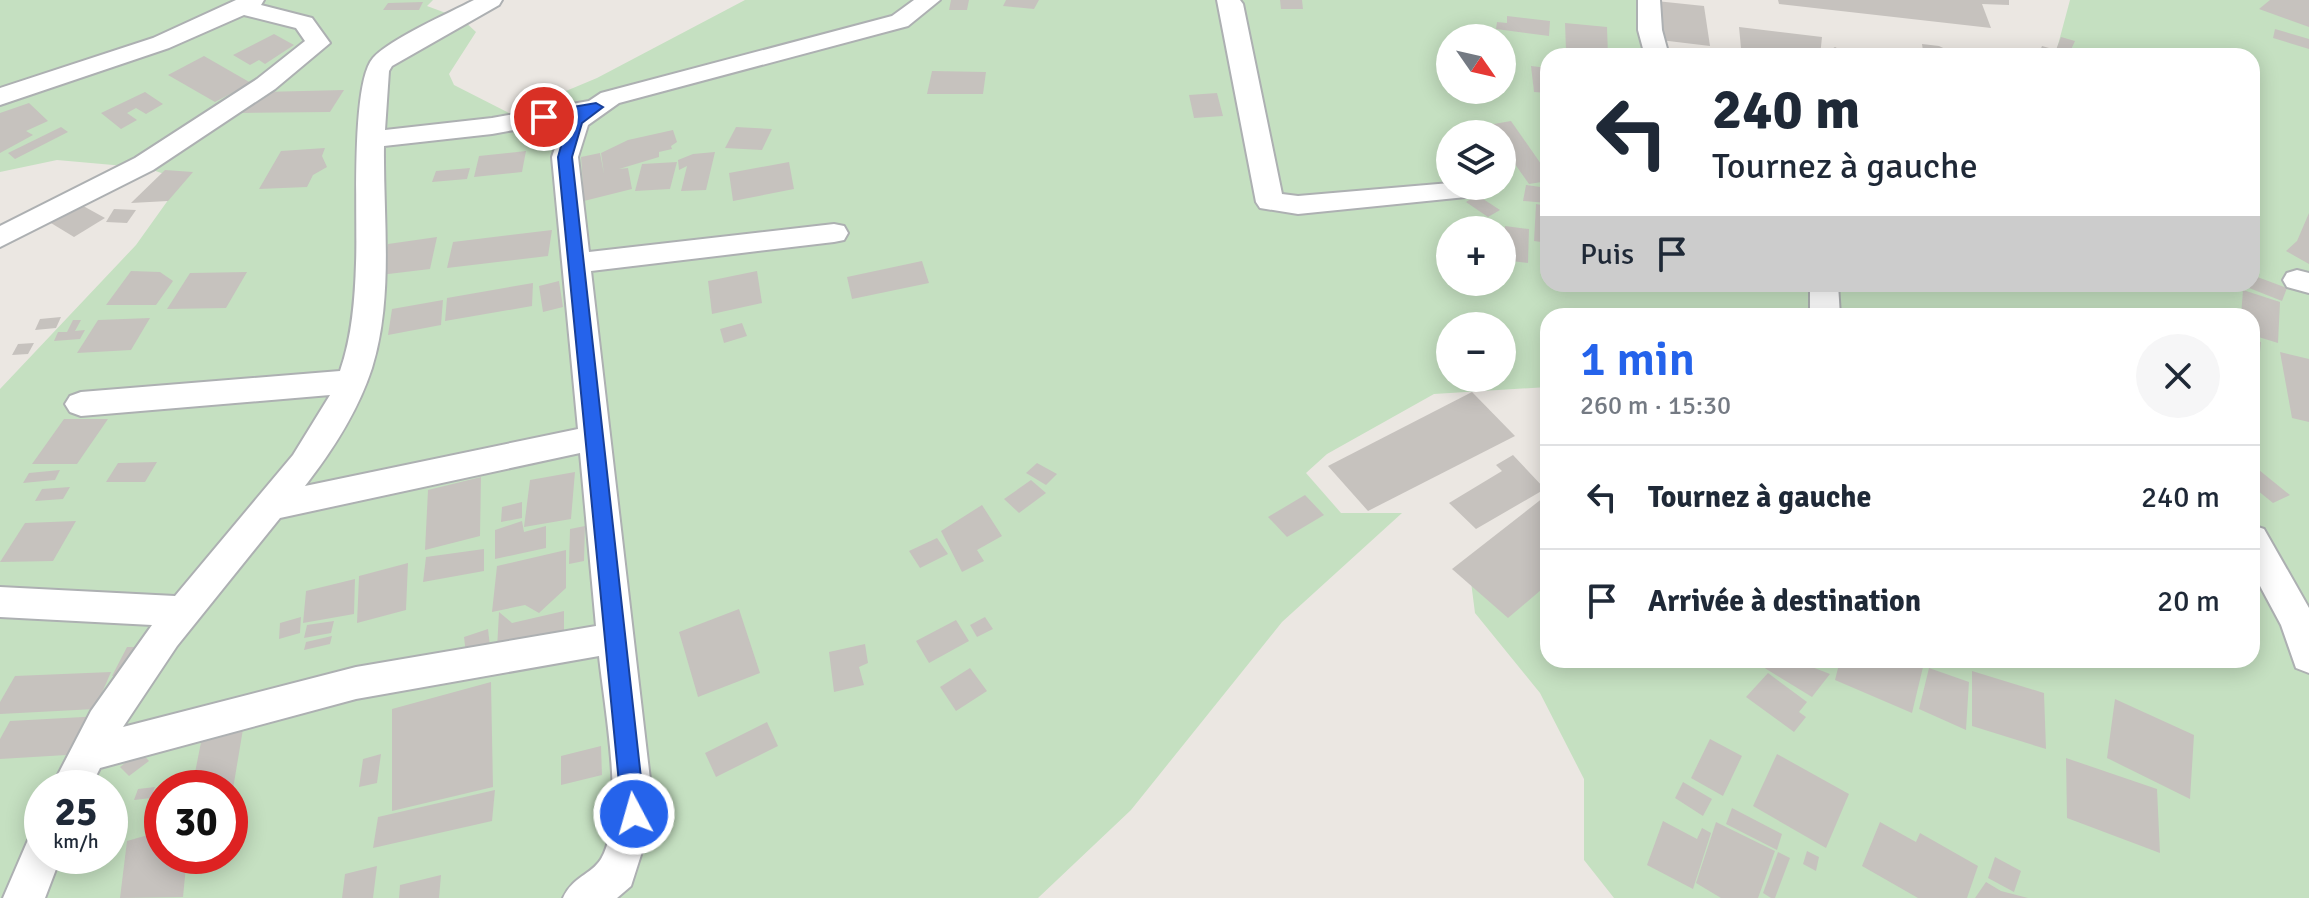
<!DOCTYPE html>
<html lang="fr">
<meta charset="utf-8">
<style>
:root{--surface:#fff;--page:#f6f6f7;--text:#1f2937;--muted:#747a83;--line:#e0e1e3;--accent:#2563eb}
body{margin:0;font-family:Signika,sans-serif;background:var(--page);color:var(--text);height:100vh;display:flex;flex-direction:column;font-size:30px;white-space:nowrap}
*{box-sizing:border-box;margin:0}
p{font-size:26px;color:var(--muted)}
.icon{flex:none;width:44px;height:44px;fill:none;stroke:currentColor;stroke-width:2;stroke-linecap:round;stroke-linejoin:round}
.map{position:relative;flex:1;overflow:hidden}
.details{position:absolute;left:1540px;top:308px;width:720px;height:360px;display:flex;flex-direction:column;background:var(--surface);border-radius:24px;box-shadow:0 4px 20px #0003}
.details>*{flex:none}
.banner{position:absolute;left:1540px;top:48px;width:720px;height:244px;border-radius:24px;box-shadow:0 4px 20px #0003;background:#fff;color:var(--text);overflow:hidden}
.needle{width:52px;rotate:124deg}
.tools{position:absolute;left:1436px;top:24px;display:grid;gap:16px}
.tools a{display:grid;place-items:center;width:80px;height:80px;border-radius:50%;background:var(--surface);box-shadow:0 4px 20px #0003;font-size:40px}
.speed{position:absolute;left:24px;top:770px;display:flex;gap:16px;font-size:40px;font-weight:700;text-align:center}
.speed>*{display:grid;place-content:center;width:104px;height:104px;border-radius:50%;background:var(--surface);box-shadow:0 4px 20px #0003;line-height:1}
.speed small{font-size:20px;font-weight:400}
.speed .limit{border:12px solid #d22;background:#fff;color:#111}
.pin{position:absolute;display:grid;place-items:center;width:68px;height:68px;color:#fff;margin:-34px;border:4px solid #fff;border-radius:50%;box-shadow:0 2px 8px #0007}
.me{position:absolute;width:88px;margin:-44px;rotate:354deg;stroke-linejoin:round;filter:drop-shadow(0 0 6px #0008)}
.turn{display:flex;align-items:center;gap:28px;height:168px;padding:0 40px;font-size:36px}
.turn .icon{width:104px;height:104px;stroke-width:2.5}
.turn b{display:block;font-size:56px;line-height:68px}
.then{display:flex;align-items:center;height:76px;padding:0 40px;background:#0003;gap:16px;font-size:30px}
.round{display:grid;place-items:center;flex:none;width:84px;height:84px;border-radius:42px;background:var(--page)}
.headline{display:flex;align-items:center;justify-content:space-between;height:136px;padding:0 40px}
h1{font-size:48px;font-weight:600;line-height:60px;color:var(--accent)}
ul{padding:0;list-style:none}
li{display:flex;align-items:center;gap:24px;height:104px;padding:0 40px;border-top:2px solid var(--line)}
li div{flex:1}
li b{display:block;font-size:30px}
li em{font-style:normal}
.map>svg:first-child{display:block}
.green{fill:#c5e0c1;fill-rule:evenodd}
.building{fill:#c6c2be}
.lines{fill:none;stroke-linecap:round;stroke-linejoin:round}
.minor-casing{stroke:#adb0b2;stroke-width:4}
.minor{fill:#fff;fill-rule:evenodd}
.route{fill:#2563eb;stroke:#184099;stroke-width:2}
</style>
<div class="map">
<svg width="2309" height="898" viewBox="0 0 2309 898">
<rect width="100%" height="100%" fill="#ebe7e2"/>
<path class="green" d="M0 0H433L427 6 462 19 476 32 449 74 454 85 511 114 597 78 745 0H1648L1653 47 1775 56H1548V284H2252V56H2055L2070 0H2309V898H1614L1584 860V779L1540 693 1475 613 1470 574 1548 573V660H2252V316H1548V387L1434 394 1327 454 1306 473 1341 513H1402L1282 622 1131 810 1038 898H0V389L136 245 171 196 173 177 147 168 57 160 0 172ZM1450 38H1502V90H1450ZM1450 134H1502V186H1450ZM1450 230H1502V282H1450ZM1450 326H1502V378H1450ZM42 788H110V856H42ZM162 788H230V856H162Z"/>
<g class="building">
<polygon points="951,0 969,0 967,10 949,10"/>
<polygon points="1006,0 1039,0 1034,9 1003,6"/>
<polygon points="1280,0 1302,0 1303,9 1281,9"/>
<polygon points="1778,0 2009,0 2009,5 1982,4 1991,28 1779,4"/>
<polygon points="2270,0 2309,0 2309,27 2259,9"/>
<polygon points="1656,1 1704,6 1710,46 1660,40"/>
<polygon points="423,2 419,10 383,10 388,3"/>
<polygon points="1507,16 1550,21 1549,36 1496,29 1497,22 1507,23"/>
<polygon points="1565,23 1607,27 1608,55 1566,51"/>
<polygon points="1739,27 1822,37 1820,56 1741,48"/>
<polygon points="2275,29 2309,39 2309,49 2273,38"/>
<polygon points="274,34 294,45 265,64 259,60 250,65 233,55"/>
<polygon points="2061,37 2075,41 2068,56 2039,53 2042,46 2056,50"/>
<polygon points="1922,44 1939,46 1960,56 1917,56 1923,51"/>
<polygon points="1835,47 1851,56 1821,56"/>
<polygon points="204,56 251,83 215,102 168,75"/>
<polygon points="1531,66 1548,68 1548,93 1534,92"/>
<polygon points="932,71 986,72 983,94 927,94"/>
<polygon points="344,90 330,112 240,113 262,92"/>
<polygon points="145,92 163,104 146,114 136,108 127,113 137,120 121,129 101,113"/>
<polygon points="1217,93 1223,116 1194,118 1189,95"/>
<polygon points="29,103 48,121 26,131 33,135 0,153 0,113"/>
<polygon points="1511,121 1548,174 1548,181 1529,184 1505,150 1502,151 1502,134 1494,134 1488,125"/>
<polygon points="61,127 68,132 15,159 8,153"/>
<polygon points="736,127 772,129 762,150 725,148"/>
<polygon points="673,130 677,142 671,146 672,149 659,152 659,157 619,169 628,168 632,189 584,201 581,157 600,153 604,174 601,153 628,140"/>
<polygon points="325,148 322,156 327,167 313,175 307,187 259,189 281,151"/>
<polygon points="526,151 522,172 474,177 479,156"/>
<polygon points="715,152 706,190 681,191 687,166 679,170 678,160 693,154"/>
<polygon points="677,162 670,189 635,191 642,164"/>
<polygon points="789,162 794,189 733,201 729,173"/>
<polygon points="470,168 467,179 432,182 436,171"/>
<polygon points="165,170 193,172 168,201 131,203"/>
<polygon points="1526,185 1548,188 1548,203 1523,201"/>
<polygon points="1477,195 1500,210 1488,217 1466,202"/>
<polygon points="76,202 105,218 74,237 46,220"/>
<polygon points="1536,204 1548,206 1548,243 1534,241"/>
<polygon points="114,209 136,210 127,223 106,222"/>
<polygon points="2309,213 2309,264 2286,251 2297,241"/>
<polygon points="1505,226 1529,229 1528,263 1503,260"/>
<polygon points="552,230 548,256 447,268 453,242"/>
<polygon points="437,237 430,269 380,275 388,244"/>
<polygon points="922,261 929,283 852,299 847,277"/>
<polygon points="131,271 160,272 173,281 156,305 106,305"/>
<polygon points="757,271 762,303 712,314 708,281"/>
<polygon points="247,272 226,308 167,309 190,273"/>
<polygon points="2252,275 2287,288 2282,301 2244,286 2252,284"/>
<polygon points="559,281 563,307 543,312 539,286"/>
<polygon points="533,283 532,306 445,321 447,298"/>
<polygon points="2243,290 2280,302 2278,343 2252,335 2252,316 2241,316"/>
<polygon points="443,300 441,325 388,335 392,309"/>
<polygon points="61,317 56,328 35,330 40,319"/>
<polygon points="150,318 131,350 77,353 98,320"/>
<polygon points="73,320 81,320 75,331 85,330 80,339 54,341 58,332 67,332"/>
<polygon points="742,323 747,336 724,343 720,329"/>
<polygon points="2252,339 2261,342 2259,362 2252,360"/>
<polygon points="34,343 28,354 12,355 18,344"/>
<polygon points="2280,352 2309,359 2309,422 2292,418"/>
<polygon points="1472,392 1515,436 1368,511 1328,466"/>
<polygon points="64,419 108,419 77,464 32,464"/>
<polygon points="1513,455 1545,489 1476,529 1449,503 1502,471 1496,465"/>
<polygon points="157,462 145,482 106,482 118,463"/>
<polygon points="1037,463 1057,474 1046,485 1026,473"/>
<polygon points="60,470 55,480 23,483 29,473"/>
<polygon points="2259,470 2290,495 2273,503 2252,486 2252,474"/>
<polygon points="575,472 571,519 524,527 530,480"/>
<polygon points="481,477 480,536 425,550 428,490"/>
<polygon points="1031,480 1046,493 1019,513 1004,499"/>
<polygon points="70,487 63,499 35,501 42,489"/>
<polygon points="1548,494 1548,584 1508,618 1452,569"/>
<polygon points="1305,495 1324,515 1287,537 1268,517"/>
<polygon points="522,502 522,518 501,522 502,507"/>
<polygon points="982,505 1002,536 977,550 984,561 962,572 941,531"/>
<polygon points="76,521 53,561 0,562 25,523"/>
<polygon points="522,521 524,532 546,526 546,548 495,559 495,530"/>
<polygon points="585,526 584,561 569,564 570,529"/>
<polygon points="937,538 948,554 920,568 909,551"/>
<polygon points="484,549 484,571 423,582 426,557"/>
<polygon points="566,550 566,588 539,613 525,605 492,612 497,566"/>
<polygon points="408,563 406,610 357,623 359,576"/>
<polygon points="355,579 354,614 303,623 306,591"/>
<polygon points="739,609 760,673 698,697 679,632"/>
<polygon points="564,611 564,634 497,649 499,612 512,623"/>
<polygon points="301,617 300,633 279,639 280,623"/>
<polygon points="985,617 993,629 977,637 970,625"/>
<polygon points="956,620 969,641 929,663 916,641"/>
<polygon points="334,621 331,633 304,638 307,625"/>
<polygon points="488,629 490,646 466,654 464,637"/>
<polygon points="332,636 330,644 304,650 306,642"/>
<polygon points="865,644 868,663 859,667 864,685 834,692 829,652"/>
<polygon points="127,647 143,647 127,675 112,676"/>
<polygon points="1773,660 1794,660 1830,674 1812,697 1763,667"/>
<polygon points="1840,660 1917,660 1924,663 1912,713 1835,680"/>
<polygon points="970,668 987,691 956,711 940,687"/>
<polygon points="1929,668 1969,682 1966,730 1919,709"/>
<polygon points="1972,671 2044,693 2046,749 1972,726"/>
<polygon points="111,672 95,709 0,714 0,702 15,676"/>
<polygon points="1768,673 1807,702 1799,712 1806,717 1794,732 1746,697"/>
<polygon points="491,682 493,787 392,811 392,709"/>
<polygon points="2115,699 2194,735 2190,799 2107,758"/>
<polygon points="102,716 83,754 0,759 0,739 10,721"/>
<polygon points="245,717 232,795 230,788 192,788 204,727"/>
<polygon points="767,722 778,746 716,777 705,753"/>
<polygon points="1710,739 1742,756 1723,796 1691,778"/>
<polygon points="601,746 602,775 561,785 561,756"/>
<polygon points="140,751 149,761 129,776 120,767"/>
<polygon points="381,754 377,783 359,787 363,759"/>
<polygon points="1777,754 1849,794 1826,848 1753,806"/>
<polygon points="2066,758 2157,789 2160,853 2067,818"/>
<polygon points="1683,782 1712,799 1703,816 1675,798"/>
<polygon points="155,787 151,798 134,800 138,789"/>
<polygon points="495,790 492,821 373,848 378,817"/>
<polygon points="1732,808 1782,834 1777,850 1726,824"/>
<polygon points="1663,821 1697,839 1702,828 1711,833 1693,889 1647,865"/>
<polygon points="1716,822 1775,851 1758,898 1721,898 1696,883"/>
<polygon points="1880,822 1916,842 1920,833 1978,866 1967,898 1918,898 1862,866"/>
<polygon points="162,831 162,856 187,856 183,897 120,898 127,841"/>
<polygon points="1807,851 1819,857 1816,871 1803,864"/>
<polygon points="1778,852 1790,858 1775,898 1771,898 1763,893"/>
<polygon points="1995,857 2021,871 2014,892 1988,878"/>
<polygon points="377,866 373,898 342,898 345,874"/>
<polygon points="441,875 439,898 399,898 400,885"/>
<polygon points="1986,882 2001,891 2028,898 1975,898"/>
</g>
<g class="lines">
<g class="minor-casing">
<g id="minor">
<polygon points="236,0 264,0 261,5 312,18 330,43 275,89 153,170 0,247 0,226 135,158 257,79 305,41 296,28 244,15 169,48 0,105 0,88 153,38"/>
<path d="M474 0H502L499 5 392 66 389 71 385 130 492 118 589 101 601 93 892 16 914 0H940L908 26 619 103 588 125 578 157 589 252 834 224 844 226 848 233 844 240 834 242 591 271 654 814 631 886 617 898H563C573 876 591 875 601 859 626 817 604 706 599 656L356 699 100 768 90 788H51L91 711 152 625 0 617V587L175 596 293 455 330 395 81 416 70 412 65 404 70 396 81 392 340 371C352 337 355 299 356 263 358 223 350 84 373 58 390 39 449 13 474 0ZM564 121 552 157 578 429 305 486C333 450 358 411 372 368 394 297 383 218 384 146L492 134ZM580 453 596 626 356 667 123 727 177 646 280 518Z"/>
<polygon points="1217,0 1240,0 1243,4 1282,194 1298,196 1450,183 1450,186 1467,186 1470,191 1466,197 1298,214 1260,208 1256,202"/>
<polygon points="1638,0 1660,0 1662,30 1669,56 1645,56 1638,30"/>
<polygon points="2297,270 2309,273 2309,293 2287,287 2283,280 2287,273"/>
<polygon points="1810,284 1838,284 1840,316 1810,316"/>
<polygon points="2252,525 2264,529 2309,608 2309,673 2296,668 2281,625 2252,571"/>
<polygon points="42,834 42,856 61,856 45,898 3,898 28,840"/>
</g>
</g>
<use href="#minor" class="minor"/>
</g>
<polygon class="route" points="596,103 603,107 582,123 572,157 645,814 642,822 634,825 626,822 622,814 558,157 568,121 573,116 544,121 537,117 544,112"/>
</svg>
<div class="tools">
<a><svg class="needle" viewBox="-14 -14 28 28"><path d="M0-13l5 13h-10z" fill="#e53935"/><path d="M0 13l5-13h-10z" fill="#747a83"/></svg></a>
<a><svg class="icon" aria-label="layers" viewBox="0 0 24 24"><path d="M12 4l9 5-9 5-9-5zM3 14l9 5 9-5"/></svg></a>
<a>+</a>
<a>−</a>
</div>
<div class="speed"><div>25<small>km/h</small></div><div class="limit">30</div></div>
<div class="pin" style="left:544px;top:117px;background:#d93025"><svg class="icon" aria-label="arrive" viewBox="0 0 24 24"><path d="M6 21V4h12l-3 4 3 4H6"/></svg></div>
<svg class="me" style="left:634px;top:814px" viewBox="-20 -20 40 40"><circle r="17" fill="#2563eb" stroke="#fff" stroke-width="3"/><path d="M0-11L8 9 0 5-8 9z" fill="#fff"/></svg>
<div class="banner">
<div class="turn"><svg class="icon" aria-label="left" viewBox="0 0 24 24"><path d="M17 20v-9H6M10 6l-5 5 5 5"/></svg><div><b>240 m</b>Tournez à gauche</div></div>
<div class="then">Puis<svg class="icon" aria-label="arrive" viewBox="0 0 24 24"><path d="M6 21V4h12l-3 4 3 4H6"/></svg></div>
</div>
<section class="details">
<div class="headline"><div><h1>1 min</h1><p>260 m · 15:30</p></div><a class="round"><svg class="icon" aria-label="close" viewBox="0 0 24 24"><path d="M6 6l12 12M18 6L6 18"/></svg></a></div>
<ul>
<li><svg class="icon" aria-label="left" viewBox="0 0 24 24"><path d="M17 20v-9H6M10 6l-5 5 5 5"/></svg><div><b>Tournez à gauche</b></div><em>240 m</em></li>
<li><svg class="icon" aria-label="arrive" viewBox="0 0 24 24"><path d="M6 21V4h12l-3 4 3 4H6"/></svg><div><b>Arrivée à destination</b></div><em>20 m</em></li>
</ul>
</section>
</div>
